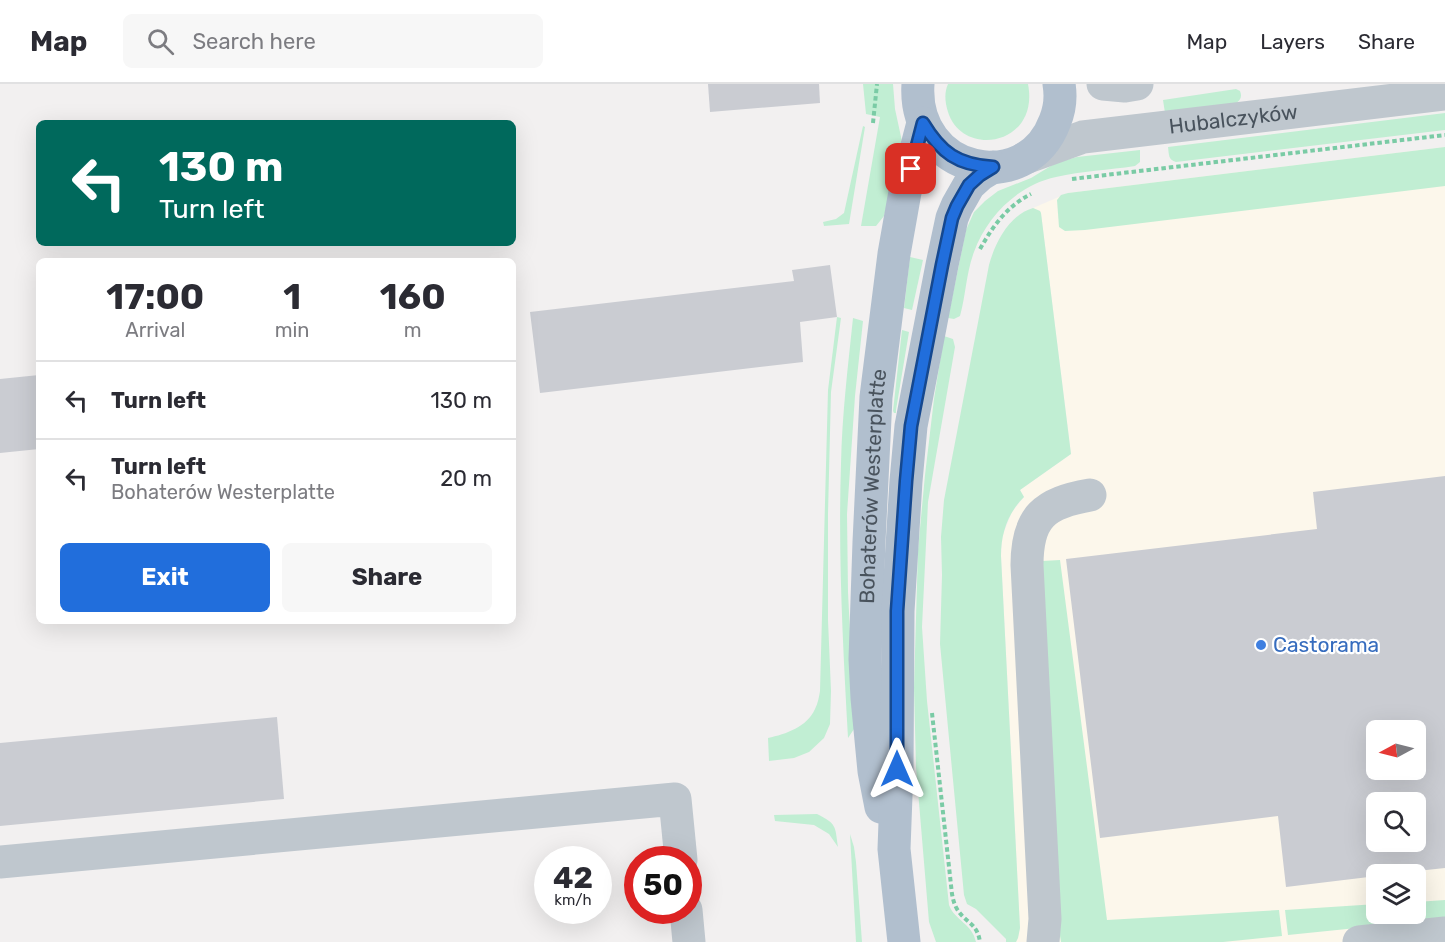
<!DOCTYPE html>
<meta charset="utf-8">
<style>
:root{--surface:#fff;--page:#f7f7f7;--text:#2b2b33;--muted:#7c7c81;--line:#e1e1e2;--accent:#216edc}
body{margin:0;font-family:Rubik,sans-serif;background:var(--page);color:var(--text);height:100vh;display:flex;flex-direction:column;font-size:22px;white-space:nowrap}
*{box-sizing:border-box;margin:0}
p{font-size:20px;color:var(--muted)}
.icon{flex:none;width:33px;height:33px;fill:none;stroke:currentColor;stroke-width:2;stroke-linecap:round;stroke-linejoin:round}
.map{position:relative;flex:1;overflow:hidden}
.panel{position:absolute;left:36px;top:174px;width:480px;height:366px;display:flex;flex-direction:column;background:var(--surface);border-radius:9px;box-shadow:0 6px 24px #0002}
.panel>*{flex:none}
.top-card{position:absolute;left:36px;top:36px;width:480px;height:126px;border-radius:9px;box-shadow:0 6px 24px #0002;background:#00695c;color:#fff;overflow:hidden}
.needle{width:39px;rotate:263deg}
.controls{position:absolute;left:1366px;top:636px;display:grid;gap:12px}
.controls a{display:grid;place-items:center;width:60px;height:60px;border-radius:9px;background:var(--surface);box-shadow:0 6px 24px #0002;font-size:30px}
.speed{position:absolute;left:534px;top:762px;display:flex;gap:12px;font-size:30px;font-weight:700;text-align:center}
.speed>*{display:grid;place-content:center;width:78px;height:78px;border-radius:50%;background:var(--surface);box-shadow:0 6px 24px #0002;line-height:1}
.speed small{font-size:15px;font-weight:400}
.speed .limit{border:9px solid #d22;background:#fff;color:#111}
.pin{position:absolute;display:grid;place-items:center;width:51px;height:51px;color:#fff;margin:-26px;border-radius:12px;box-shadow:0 3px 9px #0006}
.me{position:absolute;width:66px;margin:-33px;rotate:0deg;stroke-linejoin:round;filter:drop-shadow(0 0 4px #0008)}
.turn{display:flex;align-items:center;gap:21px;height:126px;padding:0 24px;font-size:27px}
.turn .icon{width:78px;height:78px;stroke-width:2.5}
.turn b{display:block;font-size:42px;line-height:51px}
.eta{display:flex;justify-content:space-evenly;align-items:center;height:102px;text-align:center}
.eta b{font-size:36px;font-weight:700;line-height:42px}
.button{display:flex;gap:12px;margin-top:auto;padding:12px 24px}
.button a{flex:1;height:69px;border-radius:9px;background:var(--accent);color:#fff;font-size:24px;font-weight:700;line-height:69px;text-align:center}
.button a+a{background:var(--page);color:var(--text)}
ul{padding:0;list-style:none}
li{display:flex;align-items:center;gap:18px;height:78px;padding:0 24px;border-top:2px solid var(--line)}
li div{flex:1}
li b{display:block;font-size:22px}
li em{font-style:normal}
header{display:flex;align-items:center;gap:36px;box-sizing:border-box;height:84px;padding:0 30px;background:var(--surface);border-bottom:2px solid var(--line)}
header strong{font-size:28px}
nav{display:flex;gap:33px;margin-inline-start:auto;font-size:21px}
.search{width:420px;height:54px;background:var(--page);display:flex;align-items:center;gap:15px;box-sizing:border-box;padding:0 21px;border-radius:9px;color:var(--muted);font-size:22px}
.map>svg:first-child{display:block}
.commercial{fill:#fcf7eb;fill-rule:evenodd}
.green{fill:#c1eed3}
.building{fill:#caccd2;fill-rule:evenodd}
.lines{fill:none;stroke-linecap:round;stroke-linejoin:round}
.path{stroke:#7acba5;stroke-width:4;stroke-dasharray:4.5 3;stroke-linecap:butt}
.minor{stroke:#bfc7ce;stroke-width:33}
.major{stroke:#b1bfce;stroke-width:33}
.route-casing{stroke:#15488f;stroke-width:15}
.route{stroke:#216edc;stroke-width:10}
.shop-dot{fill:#3f7fe0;stroke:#fff;stroke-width:2}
.labels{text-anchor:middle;stroke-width:4.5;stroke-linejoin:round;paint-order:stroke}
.street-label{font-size:21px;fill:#49535d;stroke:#fff}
.shop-label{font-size:21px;fill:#366cbe;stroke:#fff;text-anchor:start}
</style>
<header>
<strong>Map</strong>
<div class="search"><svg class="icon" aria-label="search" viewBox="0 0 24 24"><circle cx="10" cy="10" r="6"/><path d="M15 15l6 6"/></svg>Search here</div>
<nav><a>Map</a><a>Layers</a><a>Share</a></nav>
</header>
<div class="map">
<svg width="1445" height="858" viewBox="0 0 1445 858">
<rect width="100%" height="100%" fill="#f2f0f0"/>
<path class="commercial" d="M1445 63V858H1016L1018 854 1020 844 1001 472 1002 453 1012 428 1024 413 1020 406 1071 370 1041 129 1040 127 1033 124 1068 109ZM1377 646H1416V686H1377ZM1377 718H1416V758H1377ZM1377 790H1416V830H1377Z"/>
<g class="green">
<polygon points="863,0 893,0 895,25 903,62 884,132 876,142 861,142 880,33 866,30"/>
<path d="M948 0H1028C1040 61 963 75 948 28 945 18 944 9 948 0Z"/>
<path d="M1236 5 1240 7C1243 14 1239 17 1234 21L1165 29 1163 16Z"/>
<path d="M1445 29V46L1176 78C1168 76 1169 70 1168 63Z"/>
<polygon points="863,42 865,43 849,140 824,142 823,138 836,135 844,129"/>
<polygon points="1445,63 1445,102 1085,146 1065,147 1059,143 1057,116 1061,111 1068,109"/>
<path d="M1140 66V78L1135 82C1109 86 1082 87 1056 93 1018 101 987 132 974 168 966 189 966 211 960 232L954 235 948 234 966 146 974 128 985 117 998 107 1031 94 1054 80 1066 76 1077 73Z"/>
<path d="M1033 124 1040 127 1041 129 1071 370 1020 406 1024 413C1008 429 1001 449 1001 472L1020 844 1018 854 1016 858H1006V855L976 825 967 820 964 811 940 560 942 491 941 453 944 416 989 181C995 159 1009 131 1033 124Z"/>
<polygon points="910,173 923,176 912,226 904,224"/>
<path d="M837 233 841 234 831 308 828 430V536L831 607 830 640 824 654 809 668 794 674 769 677 768 654C786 650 807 643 815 625 818 619 819 613 820 607L828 306Z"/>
<path d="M853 234 863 237 855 312 847 430 848 508 854 628V645L848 654C843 563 838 472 841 380 842 331 848 282 853 234Z"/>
<polygon points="902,246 909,248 896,326 896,329 894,329 893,327"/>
<path d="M944 252 953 255 955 263 928 418 922 543 927 617 949 821C955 837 972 839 976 858H936L929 838 916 683 914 604 916 534 918 466 925 391 934 315Z"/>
<polygon points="1060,476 1107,836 1279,826 1282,852 1223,858 1061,858 1060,852 1042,477"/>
<path d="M817 730C837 740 835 742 838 763L829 750 814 741 775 737 774 731Z"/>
<polygon points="850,750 854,763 856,778 862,858 856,858"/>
<polygon points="1445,816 1445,835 1288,851 1285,826 1377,820 1377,830 1416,830 1416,818"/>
</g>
<g class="building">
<polygon points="708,0 819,0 820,19 710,28"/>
<polygon points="830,181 837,233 800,238 803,278 540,309 530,228 794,197 792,186"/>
<polygon points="39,291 39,365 0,369 0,295"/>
<path d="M1445 392V784L1389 790H1377V792L1286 803 1278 732 1100 754 1066 475 1317 445 1313 408ZM1377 646H1416V686H1377ZM1377 718H1416V758H1377Z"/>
<polygon points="277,633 284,715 0,742 0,659"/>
</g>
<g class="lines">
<g class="path">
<polyline points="873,39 877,0"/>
<polyline points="1072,95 1445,51"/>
<path d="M980 165C993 142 1007 122 1031 110"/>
<path d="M932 629 952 810C953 815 954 820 957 825 965 839 977 838 980 858"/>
</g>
<g class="minor">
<polyline points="1103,0 1125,2 1137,0"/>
<path id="s1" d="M1025 74 1083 53 1445 10"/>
<polyline points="0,778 675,715 681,776"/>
<polyline points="686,826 689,858"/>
<path d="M1043 858 1045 835 1027 481C1027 433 1044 419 1090 411"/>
<polyline points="1359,858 1445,849"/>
</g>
<g class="major">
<path d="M918 0C912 89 1026 115 1055 37 1060 25 1061 12 1059 0"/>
<path id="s2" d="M881 723 874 687 867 614 865 575 869 458 876 313 894 170 905 108 923 39"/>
<polyline points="904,858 894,765 897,685 898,527 906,397 911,342 942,181 952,134 957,122 969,101 980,91 993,83"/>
</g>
</g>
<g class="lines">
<g class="route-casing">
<path id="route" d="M897 685V527L906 397 911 342 942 181 952 134 957 122 969 101 980 91 993 83C958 81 941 69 923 39L911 85"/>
</g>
<use href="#route" class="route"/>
</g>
<circle class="shop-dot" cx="1261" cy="561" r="6"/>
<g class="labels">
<g class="street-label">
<text dy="7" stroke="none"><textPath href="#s1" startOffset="213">Hubalczyków</textPath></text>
<text dy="7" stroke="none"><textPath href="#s2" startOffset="322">Bohaterów Westerplatte</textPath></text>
</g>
<g class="shop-label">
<text x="1273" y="568">Castorama</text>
</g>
</g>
</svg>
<div class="controls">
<a><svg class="needle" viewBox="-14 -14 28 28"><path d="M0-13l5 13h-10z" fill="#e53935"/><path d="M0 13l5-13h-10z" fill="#7c7c81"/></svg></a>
<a><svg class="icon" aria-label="search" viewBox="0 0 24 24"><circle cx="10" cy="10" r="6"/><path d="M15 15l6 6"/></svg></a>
<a><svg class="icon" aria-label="layers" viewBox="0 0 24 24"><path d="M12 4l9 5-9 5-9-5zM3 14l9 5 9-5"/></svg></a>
</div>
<div class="speed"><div>42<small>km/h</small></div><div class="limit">50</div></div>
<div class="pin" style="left:911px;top:85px;background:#d93025"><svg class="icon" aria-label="arrive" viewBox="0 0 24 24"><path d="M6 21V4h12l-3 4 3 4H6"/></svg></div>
<svg class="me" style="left:897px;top:685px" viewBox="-20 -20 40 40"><path d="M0-17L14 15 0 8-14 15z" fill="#216edc" stroke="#fff" stroke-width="4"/></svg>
<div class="top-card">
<div class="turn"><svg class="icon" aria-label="left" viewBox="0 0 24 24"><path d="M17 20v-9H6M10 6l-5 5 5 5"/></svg><div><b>130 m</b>Turn left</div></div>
</div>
<section class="panel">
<div class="eta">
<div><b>17:00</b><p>Arrival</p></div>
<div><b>1</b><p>min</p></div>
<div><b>160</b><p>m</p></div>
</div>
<ul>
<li><svg class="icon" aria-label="left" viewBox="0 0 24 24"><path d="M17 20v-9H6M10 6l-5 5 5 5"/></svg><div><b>Turn left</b></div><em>130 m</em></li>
<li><svg class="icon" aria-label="left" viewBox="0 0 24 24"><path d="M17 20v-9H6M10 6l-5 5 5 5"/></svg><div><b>Turn left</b><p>Bohaterów Westerplatte</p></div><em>20 m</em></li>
</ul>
<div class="button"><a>Exit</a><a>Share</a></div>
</section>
</div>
